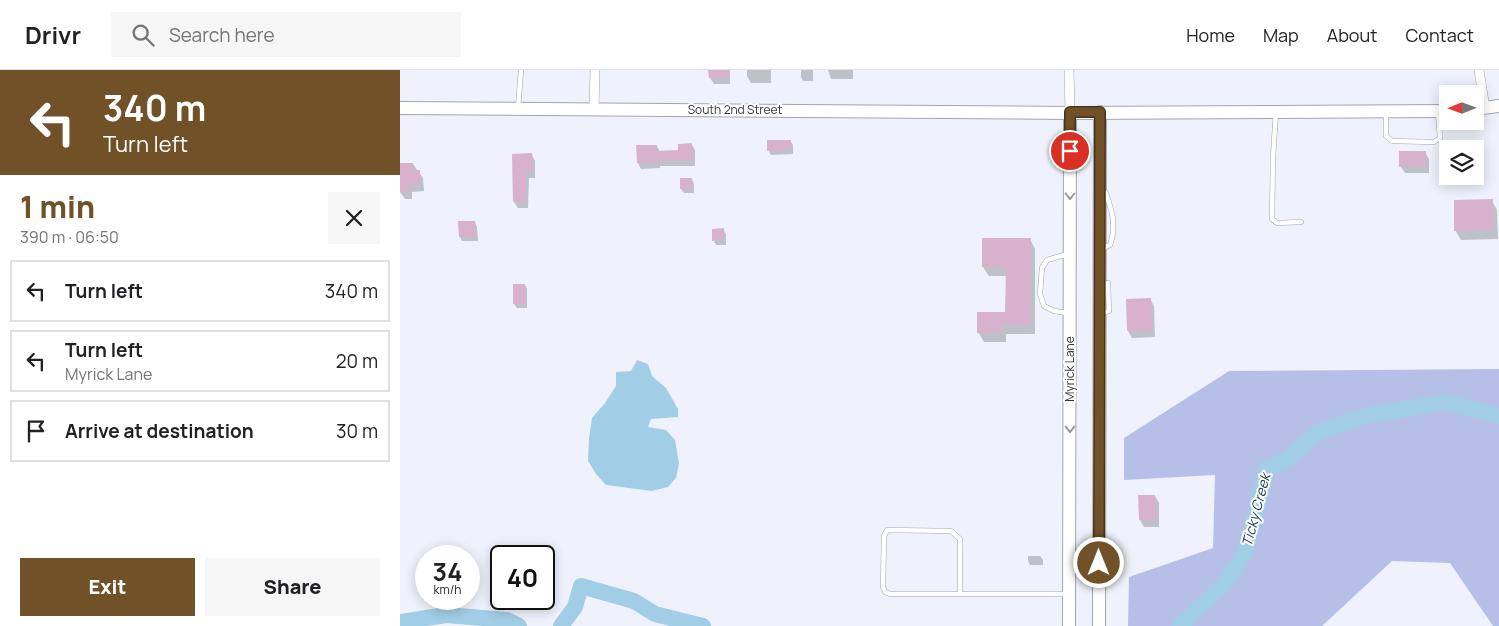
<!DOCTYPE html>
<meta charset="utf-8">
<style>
:root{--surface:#fff;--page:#f6f6f6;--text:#202124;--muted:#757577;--line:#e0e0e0;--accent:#715127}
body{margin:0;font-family:Manrope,sans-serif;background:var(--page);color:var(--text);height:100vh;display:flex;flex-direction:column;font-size:19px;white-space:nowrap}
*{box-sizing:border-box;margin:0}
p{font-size:16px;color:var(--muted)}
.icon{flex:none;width:28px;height:28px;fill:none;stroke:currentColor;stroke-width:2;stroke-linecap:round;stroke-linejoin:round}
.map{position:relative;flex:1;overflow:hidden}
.side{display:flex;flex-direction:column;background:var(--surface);width:400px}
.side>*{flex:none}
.hud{background:#715127;color:#fff;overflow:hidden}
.needle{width:32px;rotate:269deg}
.tools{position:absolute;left:1039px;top:15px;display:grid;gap:10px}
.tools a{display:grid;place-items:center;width:45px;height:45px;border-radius:0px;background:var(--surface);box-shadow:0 2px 12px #0003;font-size:25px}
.speed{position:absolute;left:15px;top:475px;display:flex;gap:10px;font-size:25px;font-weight:700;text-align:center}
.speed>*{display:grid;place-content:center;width:65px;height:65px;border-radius:50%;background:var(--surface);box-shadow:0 2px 12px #0003;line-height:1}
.speed small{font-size:12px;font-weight:400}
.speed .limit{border:2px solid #111;border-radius:8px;background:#fff;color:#111}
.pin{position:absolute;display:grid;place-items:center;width:42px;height:42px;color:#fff;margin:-21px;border:2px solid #fff;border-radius:50%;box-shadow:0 1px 5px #0007}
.me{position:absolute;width:55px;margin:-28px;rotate:0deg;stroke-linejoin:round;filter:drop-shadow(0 0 4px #0008)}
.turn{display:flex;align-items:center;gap:18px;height:105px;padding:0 20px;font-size:22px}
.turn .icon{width:65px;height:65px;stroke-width:2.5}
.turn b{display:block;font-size:35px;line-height:42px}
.round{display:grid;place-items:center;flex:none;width:52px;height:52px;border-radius:0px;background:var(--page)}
.overview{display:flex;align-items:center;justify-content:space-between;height:85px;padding:0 20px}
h1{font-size:30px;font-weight:800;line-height:38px;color:var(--accent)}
.button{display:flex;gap:10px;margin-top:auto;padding:10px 20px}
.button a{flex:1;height:58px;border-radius:0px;background:var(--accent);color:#fff;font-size:20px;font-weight:800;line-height:58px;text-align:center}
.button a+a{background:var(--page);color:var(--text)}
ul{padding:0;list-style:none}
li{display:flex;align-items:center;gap:15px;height:62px;margin:0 10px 8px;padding:0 10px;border:2px solid var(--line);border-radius:0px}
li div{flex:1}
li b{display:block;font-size:19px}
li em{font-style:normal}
header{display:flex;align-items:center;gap:30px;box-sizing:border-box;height:70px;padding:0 25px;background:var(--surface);border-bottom:1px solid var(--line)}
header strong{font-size:24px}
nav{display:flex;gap:28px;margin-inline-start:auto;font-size:18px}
.search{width:350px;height:45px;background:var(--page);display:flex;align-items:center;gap:12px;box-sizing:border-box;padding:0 18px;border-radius:0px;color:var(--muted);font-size:19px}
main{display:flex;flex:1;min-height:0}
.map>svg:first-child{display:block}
.forest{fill:#b5bfe8}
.water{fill:#a1cee6}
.shadow{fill:#0003}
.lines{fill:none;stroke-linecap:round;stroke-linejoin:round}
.river{stroke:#a1cee6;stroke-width:16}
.building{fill:#d8b1cc}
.lane-casing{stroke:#a2a5af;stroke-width:5.5}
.street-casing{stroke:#a2a5af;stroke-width:10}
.secondary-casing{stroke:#a2a5af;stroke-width:14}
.lane{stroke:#fff;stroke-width:4.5}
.street{stroke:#fff;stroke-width:9}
.secondary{stroke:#fff;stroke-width:12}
.oneway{stroke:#999a9c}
.route-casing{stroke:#493519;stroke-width:12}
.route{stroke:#715127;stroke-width:9}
.labels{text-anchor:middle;stroke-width:4;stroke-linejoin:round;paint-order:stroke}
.street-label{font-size:12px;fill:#333438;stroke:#fff}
.water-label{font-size:14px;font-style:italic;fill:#13394b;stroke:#fff}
</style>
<header>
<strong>Drivr</strong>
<div class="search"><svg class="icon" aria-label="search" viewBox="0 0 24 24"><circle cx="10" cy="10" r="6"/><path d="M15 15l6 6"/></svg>Search here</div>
<nav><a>Home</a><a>Map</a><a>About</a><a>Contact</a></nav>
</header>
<main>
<section class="side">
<div class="hud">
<div class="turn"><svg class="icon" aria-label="left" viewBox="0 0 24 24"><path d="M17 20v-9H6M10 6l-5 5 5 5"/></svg><div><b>340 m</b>Turn left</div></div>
</div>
<div class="overview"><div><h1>1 min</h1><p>390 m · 06:50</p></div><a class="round"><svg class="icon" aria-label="close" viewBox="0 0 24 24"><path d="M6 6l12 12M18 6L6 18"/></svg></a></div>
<ul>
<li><svg class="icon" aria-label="left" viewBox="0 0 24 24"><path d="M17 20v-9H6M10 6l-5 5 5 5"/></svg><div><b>Turn left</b></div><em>340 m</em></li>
<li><svg class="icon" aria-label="left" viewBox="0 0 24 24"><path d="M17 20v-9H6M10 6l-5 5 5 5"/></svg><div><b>Turn left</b><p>Myrick Lane</p></div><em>20 m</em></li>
<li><svg class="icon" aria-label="arrive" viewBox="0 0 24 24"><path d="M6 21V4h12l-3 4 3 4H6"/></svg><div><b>Arrive at destination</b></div><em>30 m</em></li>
</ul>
<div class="button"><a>Exit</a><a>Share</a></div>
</section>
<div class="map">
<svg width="1099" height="556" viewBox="0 0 1099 556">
<rect width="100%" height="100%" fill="#eff2fc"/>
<polygon class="forest" points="1099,299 1099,556 1093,556 1050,493 992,491 922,556 728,556 729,507 813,478 815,405 724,410 724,368 829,301"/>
<polygon class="water" points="237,290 248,294 252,306 266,318 278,339 278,347 251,349 248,357 266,360 275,370 279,393 276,408 268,417 252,421 206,415 196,404 188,391 189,368 192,348 205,333 216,316 216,302 231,301"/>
<g class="shadow">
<polygon points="310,0 330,0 330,14 314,14 310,8"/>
<polygon points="347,0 371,0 371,13 351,13 347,6"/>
<polygon points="401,0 413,0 413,11 403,11 401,7"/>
<polygon points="428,0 453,0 453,9 431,9"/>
<polygon points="390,71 393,75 393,84 371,85 368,80"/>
<polygon points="292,75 295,80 295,96 260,96 260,98 241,99 238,93 257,76 260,82 280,82"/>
<polygon points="1025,82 1029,89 1029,103 1005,103 1000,96"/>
<polygon points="132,85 135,91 135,108 129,108 128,138 118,138 114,132"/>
<polygon points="0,94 13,94 23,108 24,121 12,122 12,129 5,129 0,122"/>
<polygon points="292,109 294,114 294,123 284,123 281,119"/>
<polygon points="1092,131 1097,140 1098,169 1061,170 1055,160"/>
<polygon points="75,152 77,157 78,171 62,171 60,167"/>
<polygon points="323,159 326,164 326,175 316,175 314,171"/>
<polygon points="630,169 635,179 635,264 606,264 606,272 584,272 578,262 607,244 607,206 589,206 583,197"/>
<polygon points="125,215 127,219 127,238 117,238 114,234"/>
<polygon points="750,229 754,236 755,267 732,268 728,261"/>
<polygon points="755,426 759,433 759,457 744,457 740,450 740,427"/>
<polygon points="628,486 640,486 643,490 643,495 630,495 628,491"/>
</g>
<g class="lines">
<g class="river">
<polyline points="0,552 46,545 107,550 119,556"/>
<polyline points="161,556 175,537 181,516 234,531 255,544 303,556"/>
<polyline points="780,556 823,515 845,483 867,398 887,390 919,362 968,345 1046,332 1099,346"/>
</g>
</g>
<g class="building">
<polygon points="308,0 327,0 327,8 309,8"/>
<polygon points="367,70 391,70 391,80 367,81"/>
<polygon points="292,73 293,90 258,91 258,93 237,93 236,75 257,75 257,81 278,80 278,74"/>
<polygon points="999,81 1026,81 1026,96 999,97"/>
<polygon points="132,83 133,102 126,102 126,132 113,132 112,84"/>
<polygon points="0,93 13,93 14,100 20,100 20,115 9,115 9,122 0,122"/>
<polygon points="280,108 292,108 293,119 280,119"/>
<polygon points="1093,129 1093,160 1054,161 1054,130"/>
<polygon points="58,151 75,151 76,167 59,167"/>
<polygon points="324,158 324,170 312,171 312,159"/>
<polygon points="582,168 631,168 630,255 601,254 601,263 577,263 577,242 605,242 606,197 582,197"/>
<polygon points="113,214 125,214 126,234 113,234"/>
<polygon points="751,228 752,261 727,261 726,229"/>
<polygon points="738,425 755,425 756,450 739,450"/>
</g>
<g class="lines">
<g class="lane-casing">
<g id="lane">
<polyline points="118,38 121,0"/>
<polyline points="876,42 873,87 872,149 877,153 901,152"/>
<polyline points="986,43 986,66 992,71 1034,72 1040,68 1038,43"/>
<path d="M701 179 710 175C717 156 712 141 706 123L702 121"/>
<polyline points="667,184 647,190 642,198 640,224 644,236 654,241 668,243"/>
<polyline points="701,244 709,241 708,213"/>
<polyline points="560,524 560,469 551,461 487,460 484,466 483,517 485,522 490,524 668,524"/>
</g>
</g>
<g class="street-casing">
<g id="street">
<polyline points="669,0 670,43"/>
<polyline points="1079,0 1085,38"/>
<polyline points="194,39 195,0"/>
</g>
</g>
<g class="secondary-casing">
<g id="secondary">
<polyline points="0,38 670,43 1048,41"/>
<polyline points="1075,39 1099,36"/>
<polyline points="669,556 670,43"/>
<polyline points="699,556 700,42"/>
</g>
</g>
<use href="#lane" class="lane"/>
<use href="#street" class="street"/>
<use href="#secondary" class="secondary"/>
</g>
<defs><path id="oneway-chevron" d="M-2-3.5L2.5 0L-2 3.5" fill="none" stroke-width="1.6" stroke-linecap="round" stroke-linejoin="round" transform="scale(1.25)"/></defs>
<g class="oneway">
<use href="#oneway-chevron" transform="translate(670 126) rotate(90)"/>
<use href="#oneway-chevron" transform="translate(670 359) rotate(90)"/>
</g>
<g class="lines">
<g class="route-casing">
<polyline id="route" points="670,81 670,42 700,42 699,493"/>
</g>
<use href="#route" class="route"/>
</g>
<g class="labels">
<g class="street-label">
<text x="335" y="44">South 2nd Street</text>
<text transform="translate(670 299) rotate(-90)" y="4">Myrick Lane</text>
</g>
<g class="water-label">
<text transform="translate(856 440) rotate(-75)" y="5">Ticky Creek</text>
</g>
</g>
</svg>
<div class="tools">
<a><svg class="needle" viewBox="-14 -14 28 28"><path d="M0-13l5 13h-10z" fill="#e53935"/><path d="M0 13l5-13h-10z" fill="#757577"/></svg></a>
<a><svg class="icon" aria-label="layers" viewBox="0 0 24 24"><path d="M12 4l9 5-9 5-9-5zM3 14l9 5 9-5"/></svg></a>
</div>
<div class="speed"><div>34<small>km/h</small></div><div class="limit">40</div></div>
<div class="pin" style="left:670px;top:81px;background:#d93025"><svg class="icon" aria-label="arrive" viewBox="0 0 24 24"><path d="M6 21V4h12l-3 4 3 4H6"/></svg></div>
<svg class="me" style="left:699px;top:493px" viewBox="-20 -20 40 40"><circle r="17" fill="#715127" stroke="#fff" stroke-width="3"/><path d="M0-11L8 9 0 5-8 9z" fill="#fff"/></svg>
</div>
</main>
